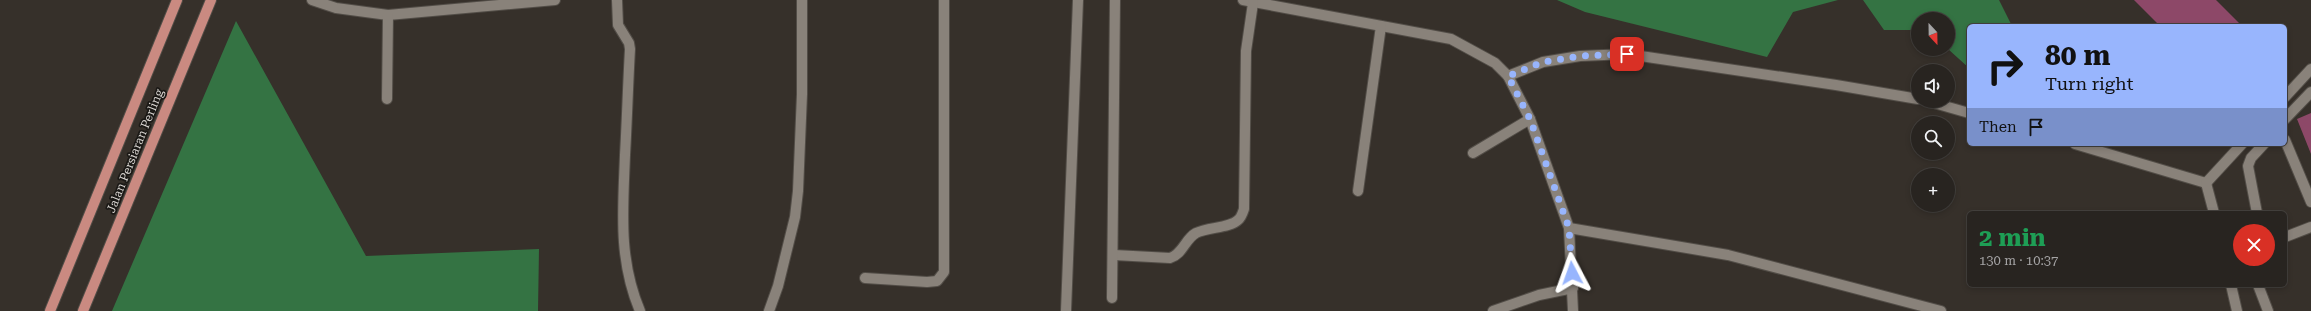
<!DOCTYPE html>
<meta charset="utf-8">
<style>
:root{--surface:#282420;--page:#302c29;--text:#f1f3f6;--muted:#a5a4a5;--line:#44413e}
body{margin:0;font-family:"Roboto Serif",serif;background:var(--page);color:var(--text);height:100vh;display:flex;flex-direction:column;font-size:15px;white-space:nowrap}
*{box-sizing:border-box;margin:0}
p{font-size:13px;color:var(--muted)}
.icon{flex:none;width:22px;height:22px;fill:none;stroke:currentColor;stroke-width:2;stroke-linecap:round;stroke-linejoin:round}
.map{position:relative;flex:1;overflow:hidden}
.details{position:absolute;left:1967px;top:211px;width:320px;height:76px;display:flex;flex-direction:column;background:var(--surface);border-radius:6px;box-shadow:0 2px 6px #0003,0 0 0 1px var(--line)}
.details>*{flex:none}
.top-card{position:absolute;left:1967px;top:24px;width:320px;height:122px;border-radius:6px;box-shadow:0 2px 6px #0003,0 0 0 1px var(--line);background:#98b5fd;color:#111;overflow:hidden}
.needle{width:26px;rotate:158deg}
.buttons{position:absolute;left:1911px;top:12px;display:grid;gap:8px}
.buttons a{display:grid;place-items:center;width:44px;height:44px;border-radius:50%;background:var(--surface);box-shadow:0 2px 6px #0003,0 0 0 1px var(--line);font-size:20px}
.pin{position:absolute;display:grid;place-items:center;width:34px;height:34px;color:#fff;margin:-17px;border-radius:8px;box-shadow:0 2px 6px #0006}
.me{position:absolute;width:44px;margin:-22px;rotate:356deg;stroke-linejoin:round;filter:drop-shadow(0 0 3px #0008)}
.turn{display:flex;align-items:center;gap:14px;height:84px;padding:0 12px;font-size:18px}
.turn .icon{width:52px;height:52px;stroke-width:2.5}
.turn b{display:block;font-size:28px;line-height:34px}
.then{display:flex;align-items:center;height:38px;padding:0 12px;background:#0003;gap:8px;font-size:15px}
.round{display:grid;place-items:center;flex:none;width:42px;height:42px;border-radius:21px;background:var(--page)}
.overview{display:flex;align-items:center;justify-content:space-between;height:68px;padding:0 12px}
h1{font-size:24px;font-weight:700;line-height:30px;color:#1e9e55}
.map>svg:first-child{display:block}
.forest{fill:#347343}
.building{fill:#8d4868}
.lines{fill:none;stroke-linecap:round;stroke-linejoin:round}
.minor-casing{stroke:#524d47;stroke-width:12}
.major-casing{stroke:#524d47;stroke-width:12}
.minor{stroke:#89827a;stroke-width:10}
.major{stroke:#ca8a81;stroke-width:10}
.route{stroke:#98b5fd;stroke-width:7;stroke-dasharray:0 12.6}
.labels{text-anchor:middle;stroke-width:3.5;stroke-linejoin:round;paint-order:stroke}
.street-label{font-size:12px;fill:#d9d5d1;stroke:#1b1916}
</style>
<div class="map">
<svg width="2311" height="311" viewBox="0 0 2311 311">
<rect width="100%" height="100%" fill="#36302a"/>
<g class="forest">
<polygon points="1557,0 1838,0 1793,12 1767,57 1585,12"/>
<polygon points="1863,0 1999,0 2012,26 1969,26 1969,68 1948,49 1948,19 1918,19 1918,30 1884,30"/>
<polygon points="236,21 366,256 539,249 538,311 112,311"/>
</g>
<g class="building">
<polygon points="2134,0 2216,0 2242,26 2160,26"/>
<polygon points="2311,113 2311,154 2297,119"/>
</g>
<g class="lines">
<g class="minor-casing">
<g id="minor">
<polyline points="312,0 336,8 388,15 555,0"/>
<path d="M617 0 618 25 629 43 630 49C628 84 627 120 625 155 623 210 618 259 640 311"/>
<polyline points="1243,0 1451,39 1495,63 1508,76 1543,62 1580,56 1627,54 1836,85 1918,99"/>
<polyline points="1508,76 1530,119 1569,228 1728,255 1941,311"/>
<polyline points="2285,97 2311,69"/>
<polyline points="387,99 388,15"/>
<polyline points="1927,101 1969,113"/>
<polyline points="2285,119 2311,92"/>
<polyline points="2285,140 2311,202"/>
<polyline points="2075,144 2206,183"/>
<polyline points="1473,153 1530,119"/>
<polyline points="2206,183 2242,144"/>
<polyline points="2206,183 2214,213"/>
<polyline points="1358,191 1381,26"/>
<polyline points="2257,213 2248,166 2251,158 2264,144"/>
<polyline points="1569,228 1573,311"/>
<polyline points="2285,237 2311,227"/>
<path d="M1114 255 1170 258C1183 254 1185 239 1196 233 1208 227 1230 228 1238 220 1241 218 1243 212 1244 209L1246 51 1253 3"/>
<polyline points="865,278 927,282 937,281 944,272 944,0"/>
<polyline points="2231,285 2237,311"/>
<polyline points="2258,285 2268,311"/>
<polyline points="1112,298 1115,0"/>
<polyline points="769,311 778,286 795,217 798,191 802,94 802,0"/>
<polyline points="1066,311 1078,0"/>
<polyline points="1493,311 1539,295 1573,288"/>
</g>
</g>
<g class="major-casing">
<g id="major">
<polyline points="50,311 177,0"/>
<polyline points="83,311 211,0"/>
</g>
</g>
<use href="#minor" class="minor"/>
<use href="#major" class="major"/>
</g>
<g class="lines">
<polyline class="route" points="1572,273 1569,228 1530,119 1508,76 1543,62 1580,56 1627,54"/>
</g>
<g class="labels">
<g class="street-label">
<text transform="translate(135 151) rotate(-68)" y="4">Jalan Persiaran Perling</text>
</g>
</g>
</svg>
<div class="buttons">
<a><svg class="needle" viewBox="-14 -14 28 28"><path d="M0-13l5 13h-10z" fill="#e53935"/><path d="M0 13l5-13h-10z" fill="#a5a4a5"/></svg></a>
<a><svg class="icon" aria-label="sound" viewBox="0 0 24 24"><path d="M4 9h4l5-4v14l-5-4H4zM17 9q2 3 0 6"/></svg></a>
<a><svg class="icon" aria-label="search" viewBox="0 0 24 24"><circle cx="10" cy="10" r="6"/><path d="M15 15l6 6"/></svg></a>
<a>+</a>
</div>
<div class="pin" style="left:1627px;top:54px;background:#d93025"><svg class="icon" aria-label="arrive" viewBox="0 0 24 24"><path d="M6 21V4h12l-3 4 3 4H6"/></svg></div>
<svg class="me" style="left:1572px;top:273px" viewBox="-20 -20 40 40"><path d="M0-17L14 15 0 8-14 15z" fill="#98b5fd" stroke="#fff" stroke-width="4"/></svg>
<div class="top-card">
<div class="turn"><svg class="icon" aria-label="right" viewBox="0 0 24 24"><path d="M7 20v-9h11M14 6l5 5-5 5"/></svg><div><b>80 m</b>Turn right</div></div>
<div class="then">Then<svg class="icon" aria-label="arrive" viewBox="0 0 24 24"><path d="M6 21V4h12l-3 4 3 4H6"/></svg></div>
</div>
<section class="details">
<div class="overview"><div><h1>2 min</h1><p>130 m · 10:37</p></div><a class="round" style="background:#d93025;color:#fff"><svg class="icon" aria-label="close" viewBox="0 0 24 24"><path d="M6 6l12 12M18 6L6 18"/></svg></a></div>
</section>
</div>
